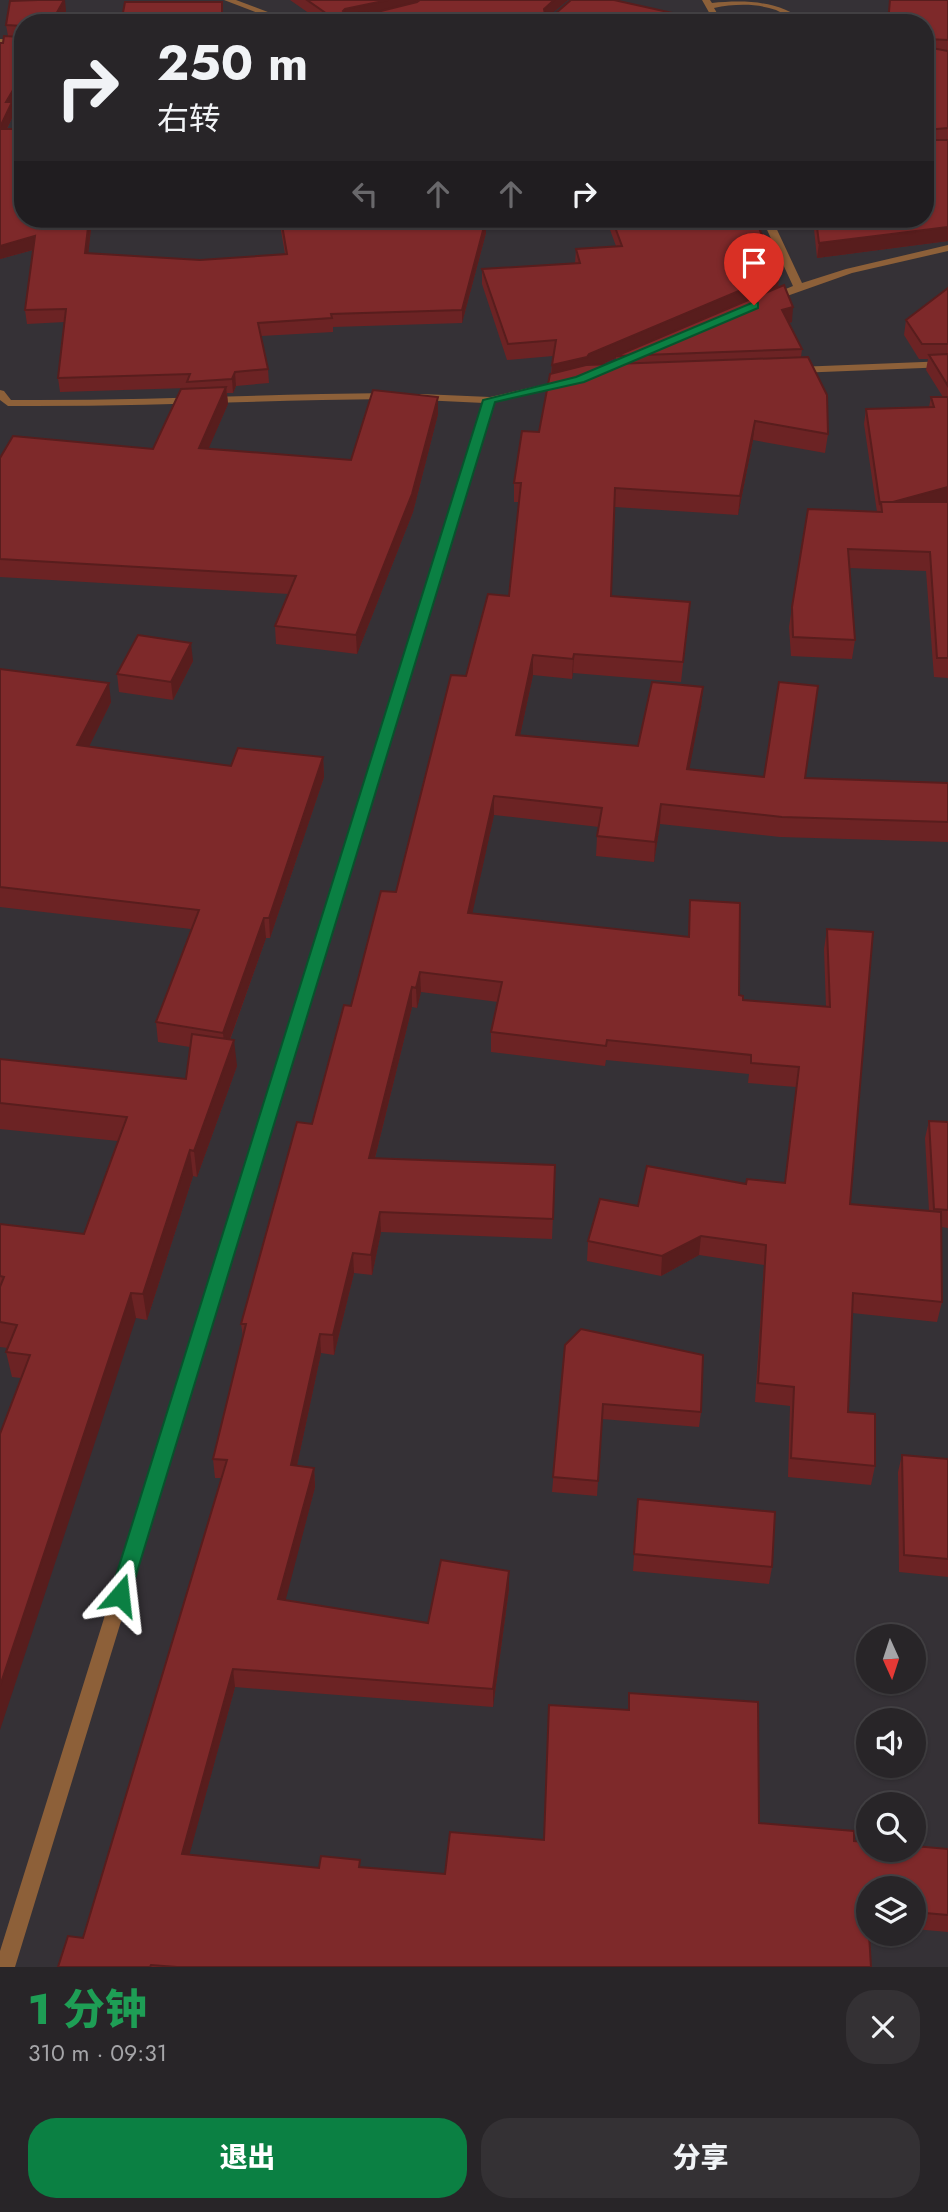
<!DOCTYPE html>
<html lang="zh">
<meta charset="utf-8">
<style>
:root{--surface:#282528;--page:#343134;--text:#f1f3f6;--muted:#a5a5a8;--line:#444245;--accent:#0b8043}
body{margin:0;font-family:Jost,"Noto Sans SC",sans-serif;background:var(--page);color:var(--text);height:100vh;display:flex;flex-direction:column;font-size:26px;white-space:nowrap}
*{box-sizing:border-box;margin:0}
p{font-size:23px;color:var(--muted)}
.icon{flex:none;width:38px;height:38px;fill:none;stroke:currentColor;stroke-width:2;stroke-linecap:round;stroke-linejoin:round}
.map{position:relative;height:1967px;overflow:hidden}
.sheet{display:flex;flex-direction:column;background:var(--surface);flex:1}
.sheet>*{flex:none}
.hud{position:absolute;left:14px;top:14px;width:920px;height:214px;border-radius:28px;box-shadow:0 2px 5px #0004,0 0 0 2px var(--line);background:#282528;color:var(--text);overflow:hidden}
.needle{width:46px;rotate:177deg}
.controls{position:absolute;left:856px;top:1624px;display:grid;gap:14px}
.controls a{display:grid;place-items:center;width:70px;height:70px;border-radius:50%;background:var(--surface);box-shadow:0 2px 5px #0004,0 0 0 2px var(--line);font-size:35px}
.pin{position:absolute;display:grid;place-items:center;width:60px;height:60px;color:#fff;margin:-72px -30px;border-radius:50% 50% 50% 0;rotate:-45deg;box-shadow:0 0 7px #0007}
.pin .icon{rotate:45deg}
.me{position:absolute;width:77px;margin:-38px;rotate:17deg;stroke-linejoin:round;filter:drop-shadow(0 0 5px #0008)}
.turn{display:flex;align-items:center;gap:24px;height:147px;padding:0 28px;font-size:32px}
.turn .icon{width:91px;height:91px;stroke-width:2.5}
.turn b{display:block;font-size:49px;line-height:60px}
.lanes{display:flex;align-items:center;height:66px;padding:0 28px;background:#0003;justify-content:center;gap:35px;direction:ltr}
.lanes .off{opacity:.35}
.round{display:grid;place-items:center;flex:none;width:74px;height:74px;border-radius:28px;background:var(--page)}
.head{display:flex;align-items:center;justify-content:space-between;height:119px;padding:0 28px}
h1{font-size:42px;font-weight:800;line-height:52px;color:#1e9e55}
.button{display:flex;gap:14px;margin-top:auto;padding:14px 28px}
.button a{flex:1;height:80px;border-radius:28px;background:var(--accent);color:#fff;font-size:28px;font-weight:800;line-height:80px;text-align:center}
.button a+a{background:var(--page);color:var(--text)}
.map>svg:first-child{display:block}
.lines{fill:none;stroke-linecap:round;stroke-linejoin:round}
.lane{fill:#8d6039;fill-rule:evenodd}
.wall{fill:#6c2324;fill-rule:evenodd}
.shaded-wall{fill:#581d1d}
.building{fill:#7e292a;stroke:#581d1d;stroke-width:2}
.route{fill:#0b8043;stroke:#07532c;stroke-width:2}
</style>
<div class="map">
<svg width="948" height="1967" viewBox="0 0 948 1967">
<rect width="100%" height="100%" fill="#353136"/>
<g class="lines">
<g class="lane">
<polygon points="224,0 236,0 297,23 284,23"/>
<path d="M702 0H710L712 3C744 0 781 0 806 23 794 23 787 15 776 10 756 3 734 4 714 8L723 23H715Z"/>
<polygon points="0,39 23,40 23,46 0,45"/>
<polygon points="762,219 772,219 802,283 846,269 948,245 948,251 852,273 770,302 765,299 766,297 793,286"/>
<polygon points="948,361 948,367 797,373 792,370 797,367"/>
<polygon points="564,380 569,383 568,385 495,402 15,1967 0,1967 0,1951 484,403 421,400 416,397 421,394 490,397"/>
<path d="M0 390 4 391 11 400C137 401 264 394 390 393L395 396 390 399C263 400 135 407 8 406L0 400Z"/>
</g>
</g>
<g class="wall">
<polygon points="290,0 568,0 552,13 686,16 686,23 323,23"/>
<polygon points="890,0 948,0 948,241 817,258 813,219 926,219 926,23 888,23"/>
<polygon points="66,11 60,23 23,23 23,88 13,106 14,114 7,129 92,219 88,254 200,260 285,254 279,219 486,219 486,233 462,323 333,327 333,332 261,336 268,369 269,383 236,386 233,393 227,393 228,404 208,449 351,460 438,414 413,512 357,654 276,644 275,626 289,594 0,577 0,458 153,449 187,389 187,388 60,392 58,378 65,322 27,324 25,310 33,250 0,259 8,36 6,25"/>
<path d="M606 219H755L779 274 778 288 792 322 789 323 802 349 801 357 828 434 825 453 753 440 738 515 615 507 611 596 690 602 681 682 573 673 572 679 533 675 520 735 638 746 703 687 701 707 689 769 764 777 948 783V842L780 837 660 824 654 862 596 856 597 836 599 827 494 815 472 913 688 937 690 900 739 995 743 1000 826 1007 824 949 827 929 850 1204 929 1211 925 1138 929 1121 948 1122V1228L941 1227 942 1302 937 1322 852 1313 848 1412 875 1466 871 1485 788 1477 790 1406 755 1402 764 1265 699 1255 661 1276 587 1261 588 1241 638 1206 746 1184 785 1183 796 1087 748 1083 749 1074 606 1060 605 1066 491 1052V1032L498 1002 421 992 417 1008 412 1007 375 1158 555 1165 552 1239 381 1232 372 1275 354 1273 334 1355 321 1353 297 1465 314 1468 315 1487 285 1600 428 1623 509 1571V1589L493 1707 235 1687 189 1855 319 1868 361 1867 445 1874 544 1840 628 1710 629 1693 759 1823 854 1841 948 1849V1932L914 1929V1888H868V1934L871 1967H58L83 1938 221 1478H215L213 1459 243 1337 241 1324 312 1124 351 1006 396 892 466 676 509 596 519 502H514V483L539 432 551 373 553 356 507 360 482 284V269L575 264 576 249 616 246ZM616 358V364L600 365Z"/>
<polygon points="948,288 948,678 934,677 926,571 849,568 855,640 852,659 791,656 789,627 792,607 877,512 864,424 866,409 929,407 931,397 943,397 926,370 928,359 919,359 904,335 906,320"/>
<polygon points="193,661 173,700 119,692 117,674"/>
<polygon points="0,669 111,702 89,746 231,766 323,757 324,777 270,938 266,938 230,1040 237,1066 197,1177 193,1176 147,1320 136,1318 21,1378 12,1377 6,1352 8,1348 0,1347 0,1224 84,1234 118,1141 0,1129 0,1059 186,1079 190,1047 158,1042 156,1022 191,929 0,907"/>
<polygon points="565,1345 701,1412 699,1427 602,1419 597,1496 552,1492"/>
<polygon points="902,1455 948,1459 948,1577 899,1572 898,1472"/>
<polygon points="638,1499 772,1567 769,1584 633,1571"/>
</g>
<g class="shaded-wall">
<polygon points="65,0 66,11 60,23 51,23"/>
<polygon points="388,0 420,0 400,9 345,20 343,11 345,9"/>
<polygon points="554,0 568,0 543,21 544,9"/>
<polygon points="23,73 23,88 13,106 14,114 1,141 0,127 6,102"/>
<polygon points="89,219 92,219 87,266 85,253"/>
<polygon points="486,220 486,233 462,323 462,310"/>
<polygon points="948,227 948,241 817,258 819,243"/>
<polygon points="35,236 36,249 0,259 0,246"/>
<polygon points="779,274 778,290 616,356 616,358 588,370 551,381 552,365 589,354"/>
<polygon points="793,307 792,322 781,325 782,310"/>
<polygon points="235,372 236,386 233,393 232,379"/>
<polygon points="226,387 228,404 201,466 199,448"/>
<polygon points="438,397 438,414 413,512 357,654 356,635"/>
<polygon points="755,421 753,440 738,515 740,496"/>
<polygon points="948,487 948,502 882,512 881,505"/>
<polygon points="191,643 193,661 173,700 171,682"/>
<polygon points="574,654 573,673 572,679 573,659"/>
<polygon points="533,655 533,675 516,754 516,735"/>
<polygon points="109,683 111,702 80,765 77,745"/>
<polygon points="703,687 701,707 686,788 687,769"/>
<polygon points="323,757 324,777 270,938 269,918"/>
<polygon points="494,796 494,815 468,933 468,913"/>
<polygon points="661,804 660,824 654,862 655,842"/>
<polygon points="264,918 266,938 225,1053 223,1033"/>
<polygon points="420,972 421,992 417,1008 416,988"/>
<polygon points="412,987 412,1007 370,1178 369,1158"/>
<polygon points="234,1040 237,1066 197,1177 194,1151"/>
<polygon points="190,1150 193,1176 147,1320 143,1294"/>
<polygon points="380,1212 381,1232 372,1275 371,1255"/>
<polygon points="701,1236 699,1255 661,1276 662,1256"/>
<polygon points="353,1253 354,1273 334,1355 333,1335"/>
<polygon points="131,1293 136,1318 0,1730 0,1686"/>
<polygon points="320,1334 321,1353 293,1484 291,1465"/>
<polygon points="314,1468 315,1487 281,1618 278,1599"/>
<polygon points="509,1571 509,1589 493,1707 493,1689"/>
<polygon points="233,1669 235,1687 185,1871 182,1854"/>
</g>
<g class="building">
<polygon points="38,0 64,0 51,23 23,23 23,26 6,25 10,1"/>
<polygon points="307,0 388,0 345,9 343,11 346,14 381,11 417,2 420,0 554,0 544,9 545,14 556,13 571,0 614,0 686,16 685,23 340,23"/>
<polygon points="890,0 948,0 948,40 928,39 926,47 948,51 948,128 926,130 926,134 926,23 888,23"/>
<polygon points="125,2 222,2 222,23 121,23"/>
<polygon points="23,35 23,73 6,102 12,102 0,127 0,43 3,43 4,36 21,37"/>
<polygon points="0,129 23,129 23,219 89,219 85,253 200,260 287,254 281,219 486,219 462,310 331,314 332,318 258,323 268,369 235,372 232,379 187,382 190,374 58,378 66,309 25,310 35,236 0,246"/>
<polygon points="926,138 928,140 948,140 948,227 819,243 816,219 926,219"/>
<polygon points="612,219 755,219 779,274 589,354 587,357 552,365 556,340 508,344 482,269 580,263 576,249 622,246"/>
<polygon points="784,285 793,307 782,310 802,349 616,356"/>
<polygon points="948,288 948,344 922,344 906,320"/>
<polygon points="948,354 948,386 929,355"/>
<polygon points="808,357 827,395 828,434 755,421 740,496 615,488 611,596 690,602 683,662 574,654 573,659 533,655 516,735 638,746 652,682 703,687 687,769 764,777 779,682 818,686 805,778 948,783 948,822 782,817 661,804 655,842 597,836 602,808 494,796 468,913 689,937 690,900 740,903 739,995 743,996 743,1000 830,1007 827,929 873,932 850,1204 941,1212 942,1302 853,1293 848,1412 875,1414 875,1466 791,1458 794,1387 758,1383 766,1245 701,1236 662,1256 588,1241 600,1199 638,1206 647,1166 746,1184 747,1179 785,1183 799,1067 751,1063 751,1055 607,1040 606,1046 491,1032 502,982 420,972 416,988 412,987 369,1158 555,1165 553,1219 380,1212 371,1255 353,1253 333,1335 320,1334 291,1465 314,1468 278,1599 428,1623 441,1560 509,1571 493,1689 233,1669 182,1854 319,1868 321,1856 360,1860 359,1867 445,1874 450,1832 544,1840 549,1705 629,1710 629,1693 758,1702 759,1823 854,1831 854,1841 868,1842 868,1850 914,1850 914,1846 948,1849 948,1915 914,1912 914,1888 868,1888 868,1934 869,1934 871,1967 177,1967 151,1965 150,1967 58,1967 68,1936 83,1938 227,1460 213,1459 246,1324 241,1324 297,1122 312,1124 344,1005 351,1006 381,891 396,892 451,675 466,676 488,594 509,596 521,483 514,483 522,431 539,432 550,374 586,365"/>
<polygon points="226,387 199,448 351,460 373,390 438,397 412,494 356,635 275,626 296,576 0,559 0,458 13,436 153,449 181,389"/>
<polygon points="931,397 948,397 948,487 893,502 881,502 880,505 866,409 934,407"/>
<polygon points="881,502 948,502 948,658 937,658 930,552 848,549 855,640 793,637 792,607 808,509 882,512"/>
<polygon points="138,635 191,643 171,682 117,674"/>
<polygon points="0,669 109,683 77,745 231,766 238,748 323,757 269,918 264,918 223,1033 156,1022 199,910 0,887"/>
<polygon points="192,1034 234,1040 194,1151 190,1150 143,1294 131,1293 0,1686 0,1434 30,1355 6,1352 17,1325 0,1322 0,1287 4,1277 0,1276 0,1224 84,1234 127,1117 0,1103 0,1059 186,1079"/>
<polygon points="929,1121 948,1122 948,1210 934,1209"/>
<polygon points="581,1329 703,1355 701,1412 603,1404 598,1481 553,1477 565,1345"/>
<polygon points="902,1455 948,1459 948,1559 904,1555"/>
<polygon points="638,1499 775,1512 772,1567 634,1554"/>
</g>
<polygon class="route" points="754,302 758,303 758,308 584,382 495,402 130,1595 127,1601 120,1604 113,1601 110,1595 483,400 576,377"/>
</svg>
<div class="controls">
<a><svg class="needle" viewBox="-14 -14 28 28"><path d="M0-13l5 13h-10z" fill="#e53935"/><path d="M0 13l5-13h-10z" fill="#a5a5a8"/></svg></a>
<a><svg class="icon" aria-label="sound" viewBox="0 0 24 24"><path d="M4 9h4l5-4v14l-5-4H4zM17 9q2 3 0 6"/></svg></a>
<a><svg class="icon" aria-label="search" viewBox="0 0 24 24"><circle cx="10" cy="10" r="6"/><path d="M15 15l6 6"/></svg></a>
<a><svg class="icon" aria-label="layers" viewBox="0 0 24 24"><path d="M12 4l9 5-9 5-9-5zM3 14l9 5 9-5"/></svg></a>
</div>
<div class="pin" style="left:754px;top:305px;background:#d93025"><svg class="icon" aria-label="arrive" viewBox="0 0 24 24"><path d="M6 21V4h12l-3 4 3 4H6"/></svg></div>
<svg class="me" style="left:120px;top:1595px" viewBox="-20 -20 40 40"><path d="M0-17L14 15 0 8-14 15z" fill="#0b8043" stroke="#fff" stroke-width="4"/></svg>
<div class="hud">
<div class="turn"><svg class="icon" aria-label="right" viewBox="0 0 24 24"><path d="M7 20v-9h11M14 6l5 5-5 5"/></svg><div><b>250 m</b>右转</div></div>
<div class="lanes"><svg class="icon off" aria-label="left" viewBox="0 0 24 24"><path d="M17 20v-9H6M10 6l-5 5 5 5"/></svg><svg class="icon off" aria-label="ahead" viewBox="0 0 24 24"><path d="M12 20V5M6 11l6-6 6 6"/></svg><svg class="icon off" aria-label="ahead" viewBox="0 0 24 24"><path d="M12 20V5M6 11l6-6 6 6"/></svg><svg class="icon" aria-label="right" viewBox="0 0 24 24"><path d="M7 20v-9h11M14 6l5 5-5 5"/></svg></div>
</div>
</div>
<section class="sheet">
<div class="head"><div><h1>1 分钟</h1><p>310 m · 09:31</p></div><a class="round"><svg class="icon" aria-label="close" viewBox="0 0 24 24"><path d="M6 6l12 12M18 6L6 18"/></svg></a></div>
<div class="button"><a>退出</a><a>分享</a></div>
</section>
